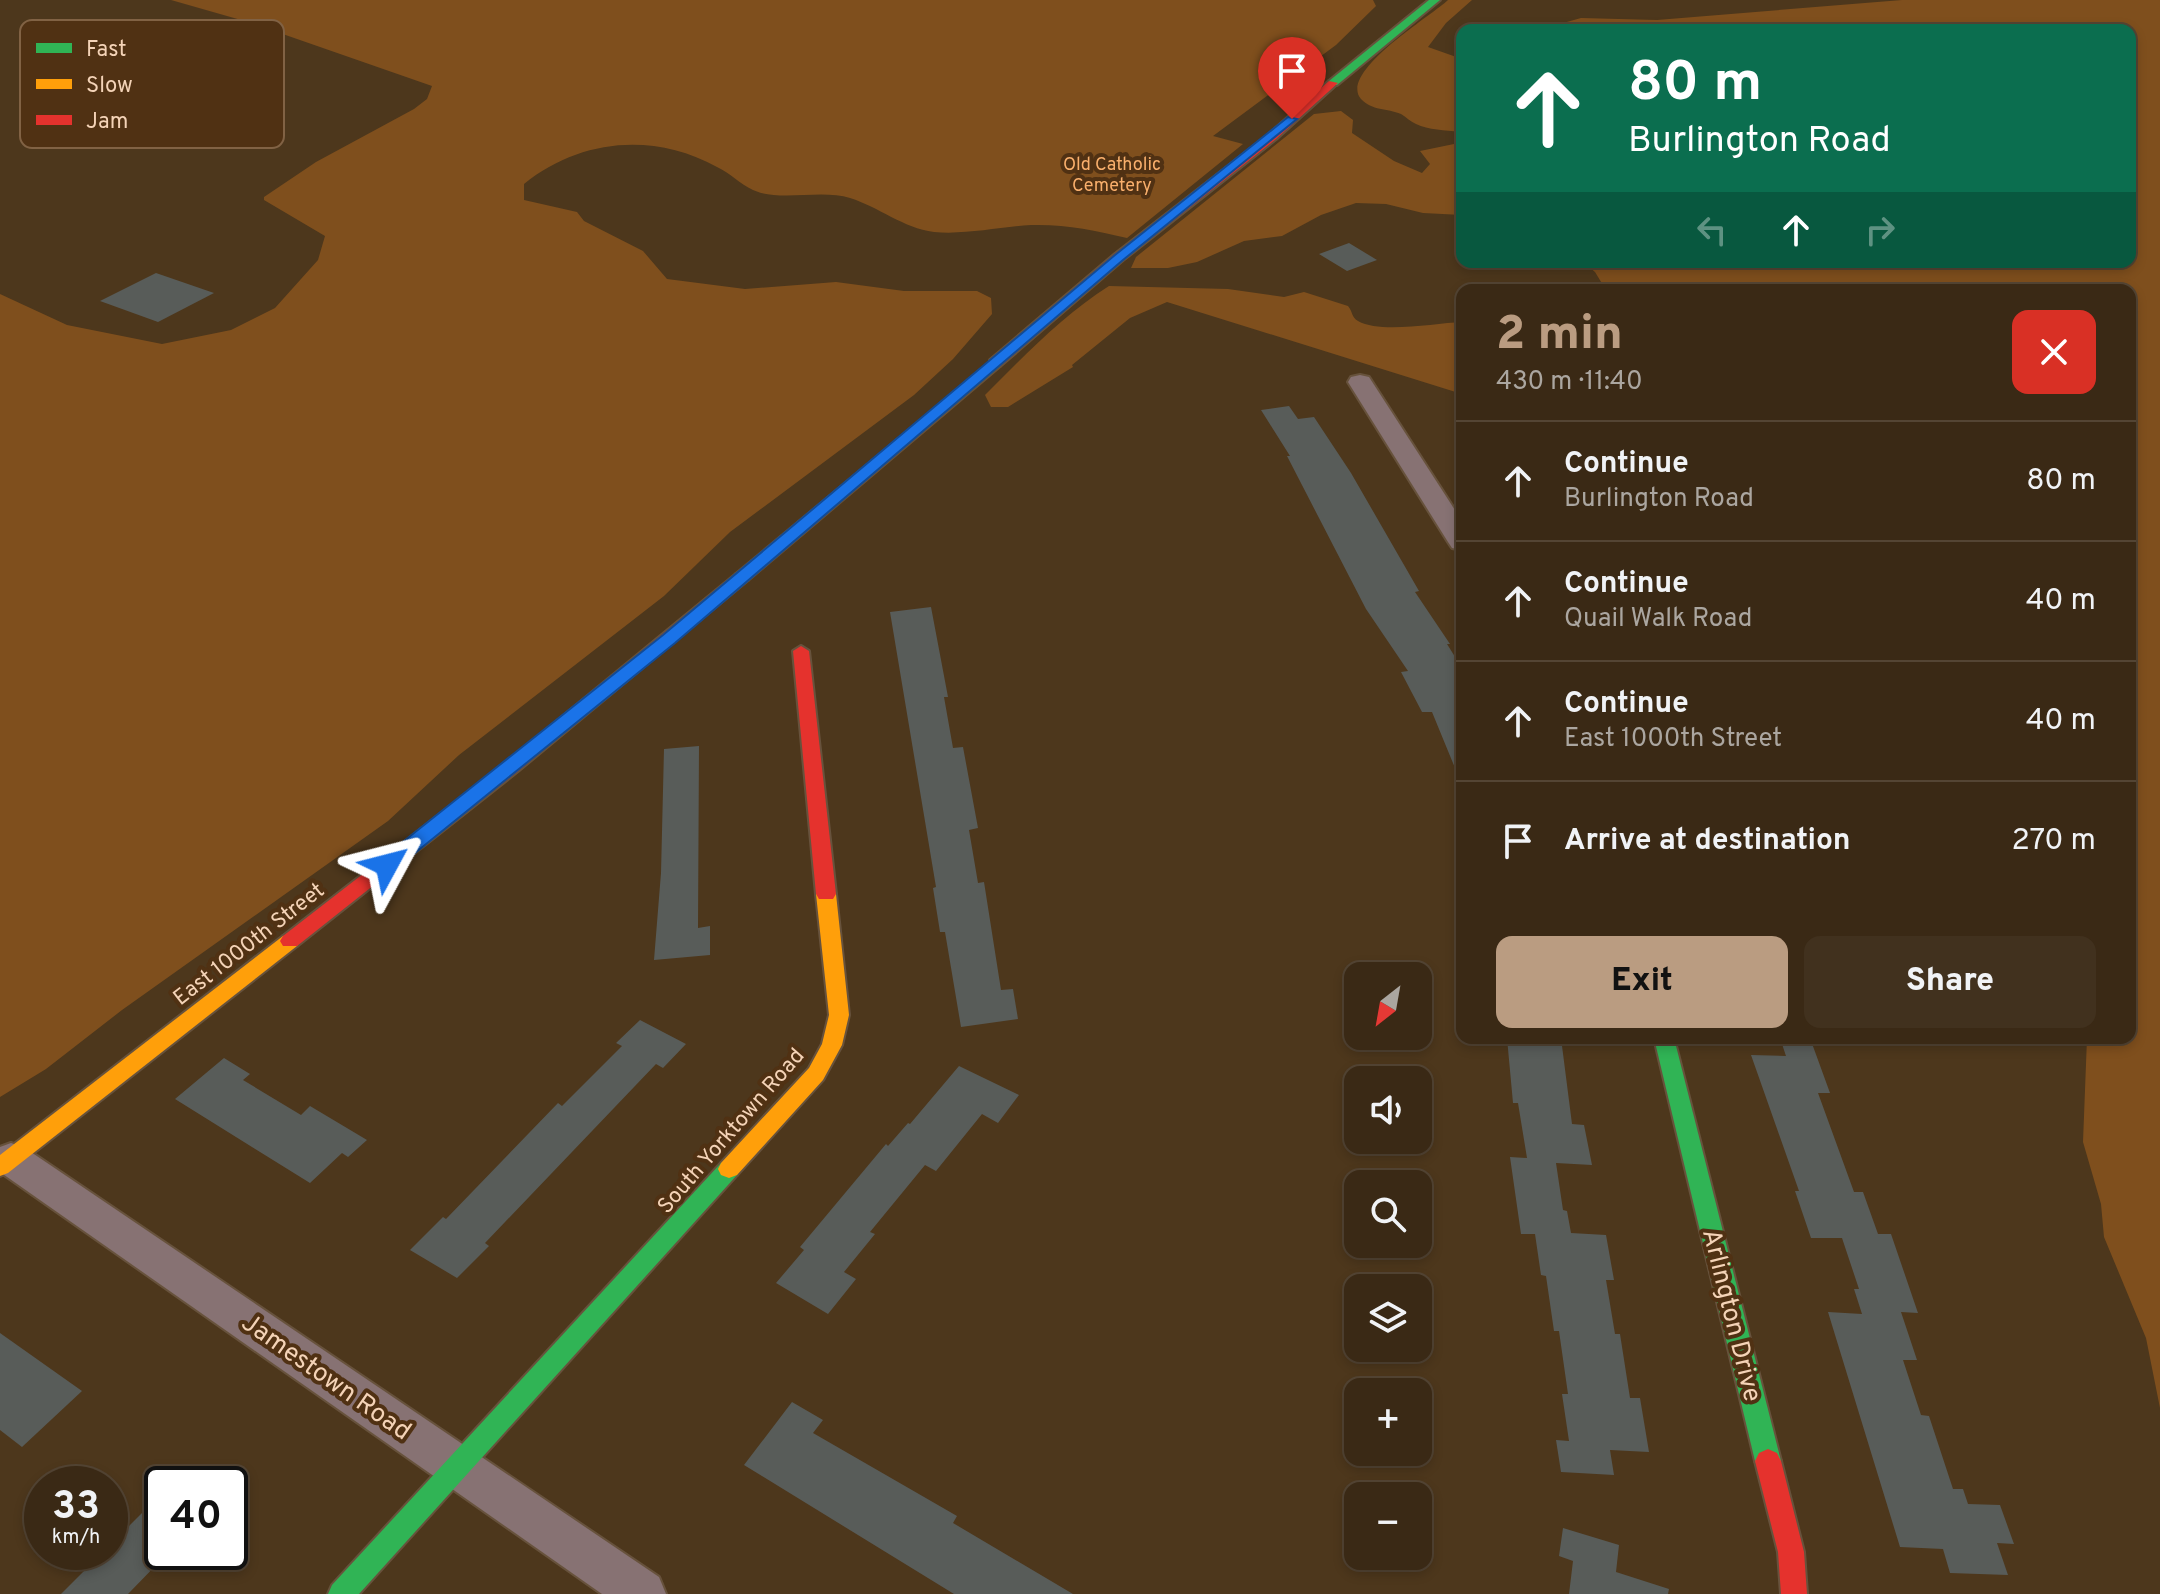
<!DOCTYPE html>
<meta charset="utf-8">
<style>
:root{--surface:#3a2915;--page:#41311e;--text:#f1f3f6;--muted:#aba6a0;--line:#544534;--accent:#ba9c81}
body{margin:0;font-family:Overpass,sans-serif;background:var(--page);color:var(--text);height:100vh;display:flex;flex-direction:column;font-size:30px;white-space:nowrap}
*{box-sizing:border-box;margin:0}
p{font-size:26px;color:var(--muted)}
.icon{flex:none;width:44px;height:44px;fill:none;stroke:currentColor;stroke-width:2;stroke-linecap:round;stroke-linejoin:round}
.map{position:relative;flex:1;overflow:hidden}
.details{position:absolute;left:1456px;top:284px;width:680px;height:760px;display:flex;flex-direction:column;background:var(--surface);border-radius:16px;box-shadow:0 4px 12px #0003,0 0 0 2px var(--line)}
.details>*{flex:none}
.hud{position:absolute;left:1456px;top:24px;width:680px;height:244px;border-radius:16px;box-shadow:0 4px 12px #0003,0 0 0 2px var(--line);background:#0b6e4f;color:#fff;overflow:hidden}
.needle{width:52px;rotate:211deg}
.tools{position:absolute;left:1344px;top:962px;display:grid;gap:16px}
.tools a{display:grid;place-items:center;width:88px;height:88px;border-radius:16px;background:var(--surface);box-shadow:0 4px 12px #0003,0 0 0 2px var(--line);font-size:40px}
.speed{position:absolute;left:24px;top:1466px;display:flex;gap:16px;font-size:40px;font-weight:700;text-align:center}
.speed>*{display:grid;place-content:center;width:104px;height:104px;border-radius:50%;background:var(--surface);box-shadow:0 4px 12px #0003,0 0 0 2px var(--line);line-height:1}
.speed small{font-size:20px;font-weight:400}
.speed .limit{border:4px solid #111;border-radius:12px;background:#fff;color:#111}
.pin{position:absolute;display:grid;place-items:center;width:68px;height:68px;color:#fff;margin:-82px -34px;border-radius:50% 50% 50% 0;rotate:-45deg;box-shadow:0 0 8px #0007}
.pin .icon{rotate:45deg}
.me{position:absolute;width:88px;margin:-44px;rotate:52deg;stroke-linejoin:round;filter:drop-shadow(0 0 6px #0008)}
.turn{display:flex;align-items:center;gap:28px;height:168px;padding:0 40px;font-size:36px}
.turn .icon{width:104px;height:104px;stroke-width:2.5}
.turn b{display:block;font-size:56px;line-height:68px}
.lanes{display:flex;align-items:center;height:76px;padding:0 40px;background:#0003;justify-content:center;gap:40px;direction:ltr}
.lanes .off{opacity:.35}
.round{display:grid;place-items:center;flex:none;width:84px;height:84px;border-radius:16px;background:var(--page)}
.summary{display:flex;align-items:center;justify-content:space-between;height:136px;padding:0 40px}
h1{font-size:48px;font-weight:800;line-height:60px;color:var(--accent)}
.button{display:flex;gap:16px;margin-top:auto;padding:16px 40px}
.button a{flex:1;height:92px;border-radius:16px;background:var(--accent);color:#111;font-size:32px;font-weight:800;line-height:92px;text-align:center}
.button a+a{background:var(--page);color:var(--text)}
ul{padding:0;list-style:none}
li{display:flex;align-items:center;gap:24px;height:120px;padding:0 40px;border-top:2px solid var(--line)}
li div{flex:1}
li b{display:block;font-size:30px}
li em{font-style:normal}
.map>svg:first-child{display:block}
.green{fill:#7f4f1d}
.building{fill:#585c59}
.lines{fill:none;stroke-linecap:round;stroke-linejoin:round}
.street-casing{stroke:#67523c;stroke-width:4}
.fast-casing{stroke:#67523c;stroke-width:4}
.slow-casing{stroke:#67523c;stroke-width:4}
.jam-casing{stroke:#67523c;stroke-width:4}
.street{fill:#877273;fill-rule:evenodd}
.fast{fill:#30b455;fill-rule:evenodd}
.slow{fill:#ff9f0a;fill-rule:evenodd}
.jam{fill:#e5322d;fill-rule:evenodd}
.route{fill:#1a73e8;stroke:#114b97;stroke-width:2}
.labels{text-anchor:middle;stroke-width:8;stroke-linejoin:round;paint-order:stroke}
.far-park-label{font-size:18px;fill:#f9af6c;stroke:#503113}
.street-label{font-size:22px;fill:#f4d3b7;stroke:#503113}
.near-street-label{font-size:26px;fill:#f4d3b7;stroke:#503113}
.key{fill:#503113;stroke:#816244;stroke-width:2}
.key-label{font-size:22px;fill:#f4d3b7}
</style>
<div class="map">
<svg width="2160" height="1594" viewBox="0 0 2160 1594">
<rect width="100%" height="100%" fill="#4d371c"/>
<g class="green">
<path d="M171 0H1373L1376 6 1336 45 1213 136 1243 144 1127 238C1094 230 1065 224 1031 225 1000 227 965 235 934 232 903 228 879 207 850 198 822 189 778 202 753 190 740 184 730 173 717 167 653 132 580 139 524 184V200L577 212 584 221 643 251 667 279 745 289 836 282 904 291H977L991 298 992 314 953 359 914 395 730 532 664 596 459 755 388 821 122 1010 46 1069 0 1097V294L67 325 162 344 231 330 275 308 318 260 325 236 264 200V197L316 162 414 109 427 99 432 86 248 22Z"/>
<path d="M1448 0H1472L1446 23 1428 47 1462 59V215L1423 213 1386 204 1356 203 1321 215 1282 236 1244 241 1197 262 1168 268H1131L1136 257 1314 114 1341 111 1353 120 1352 133 1394 161 1422 173 1430 164 1420 151 1454 144 1459 132C1446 130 1428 130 1416 124 1411 122 1406 117 1401 114 1387 108 1372 111 1361 99 1338 72 1430 17 1448 0Z"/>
<polygon points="1902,0 2160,0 2160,1408 2146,1338 2104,1237 2101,1204 2083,1142 2087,1038 2130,1038 2130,290 1606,290 1595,272 1583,262 2130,262 2130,30 1538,30 1581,18 1657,20"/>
<path d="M1109 286 1228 289 1284 297 1304 292 1348 306C1353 312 1351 317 1358 321 1381 334 1435 323 1462 322V394L1167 302 1130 318 1072 365 1073 367 1008 407H991L985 395C1024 356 1063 315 1109 286Z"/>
</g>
<g class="building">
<polygon points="1349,243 1377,260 1347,271 1319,254"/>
<polygon points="156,273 214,293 158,322 100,301"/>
<polygon points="1289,406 1298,419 1314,417 1351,473 1419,591 1415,592 1450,644 1447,644 1462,668 1462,785 1432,712 1422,712 1401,672 1408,671 1366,609 1287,456 1290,456 1261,410"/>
<polygon points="931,607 948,697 944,697 953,748 963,747 978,828 969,830 978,883 984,882 1001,990 1013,989 1018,1019 961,1027 945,932 940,932 933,888 936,887 890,612"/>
<polygon points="699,746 698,928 710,926 710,955 654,960 661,873 664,749"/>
<polygon points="640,1020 686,1044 663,1068 656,1064 485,1243 489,1246 457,1278 410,1250 443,1217 446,1219 558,1103 562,1106 622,1046 616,1043"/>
<polygon points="1507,1038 1561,1038 1572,1124 1584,1125 1592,1165 1556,1163 1563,1210 1567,1211 1571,1233 1606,1235 1614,1280 1606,1280 1615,1334 1620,1334 1630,1398 1640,1398 1649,1452 1610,1450 1614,1475 1561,1472 1556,1440 1569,1441 1562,1394 1568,1394 1559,1331 1554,1331 1546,1276 1541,1275 1535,1234 1521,1234 1510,1157 1527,1158 1518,1103 1513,1103"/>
<polygon points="1780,1038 1810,1038 1830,1093 1818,1093 1854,1192 1863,1192 1878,1234 1891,1234 1918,1313 1901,1312 1917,1360 1903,1360 1921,1415 1929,1416 1953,1489 1963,1489 1968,1504 2000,1505 2014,1544 1997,1543 2008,1575 1950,1573 1943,1549 1900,1547 1828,1312 1862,1314 1854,1289 1859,1289 1842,1238 1811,1238 1795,1191 1799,1191 1751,1055 1786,1056"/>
<polygon points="224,1058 250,1074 243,1080 301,1115 310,1106 367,1140 348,1157 342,1153 310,1183 175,1099"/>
<polygon points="959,1066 1019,1095 998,1123 982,1114 936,1171 925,1165 870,1232 875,1234 844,1272 856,1279 828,1314 776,1283 804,1250 800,1247 886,1144 888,1146 908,1123 910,1124"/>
<polygon points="0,1333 82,1391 22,1447 0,1430"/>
<polygon points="792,1402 823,1420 813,1433 957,1516 953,1523 1073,1594 954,1594 744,1465"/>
<polygon points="162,1493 162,1559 128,1594 61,1594 103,1552 110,1552 110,1545"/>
<polygon points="1563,1528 1619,1545 1616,1572 1669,1589 1668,1594 1569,1594 1573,1561 1559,1556"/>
</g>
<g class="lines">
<g class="street-casing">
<g id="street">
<polygon points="1360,375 1369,377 1462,521 1462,550 1452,548 1448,542 1348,382 1351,377"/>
<polygon points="11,1143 25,1148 659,1577 666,1594 602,1594 0,1172 0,1147"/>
</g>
</g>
<g class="fast-casing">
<g id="fast">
<polygon points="1429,0 1440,0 1337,85 1329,85 1329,81"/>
<polygon points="995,359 1000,360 1000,366 748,580 736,580 734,577 736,574"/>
<polygon points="1654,1038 1674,1038 1781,1461 1777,1469 1768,1473 1759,1469 1755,1461"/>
<polygon points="729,1160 737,1163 740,1169 737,1175 359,1594 328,1594 332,1585 721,1163"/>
</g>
</g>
<g class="slow-casing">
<g id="slow">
<polygon points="826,887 833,889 836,894 849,1015 842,1045 823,1080 737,1175 729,1178 721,1175 718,1169 721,1163 809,1068 822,1044 829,1015 816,894 819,889"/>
<polygon points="290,934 297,936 300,941 297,946 8,1173 0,1176 0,1155 283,936"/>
</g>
</g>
<g class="jam-casing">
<g id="jam">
<polygon points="1329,81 1338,83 1276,139 1123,260 1000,366 990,366 990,360 1115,254 1268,135"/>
<polygon points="742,572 750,577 748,580 518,771 297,946 283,946 280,941 283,936 506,763 736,574"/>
<polygon points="801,646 809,651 836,894 833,899 819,899 816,894 793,651"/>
<polygon points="1768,1449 1777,1453 1781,1461 1804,1552 1807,1594 1781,1594 1778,1552 1755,1461 1759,1453"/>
</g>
</g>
<use href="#street" class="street"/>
<use href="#fast" class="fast"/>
<use href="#slow" class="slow"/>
<use href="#jam" class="jam"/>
</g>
<polygon class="route" points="1288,117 1297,119 1123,260 675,643 394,870 380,870 378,865 380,860 663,635 1115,255"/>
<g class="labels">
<g class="far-park-label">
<text x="1112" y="170">Old Catholic<tspan x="1112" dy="21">Cemetery</tspan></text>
</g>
<g class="street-label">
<text transform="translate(248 943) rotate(-38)" y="8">East 1000th Street</text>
<text transform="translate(730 1130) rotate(-49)" y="8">South Yorktown Road</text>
</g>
<g class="near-street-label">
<text transform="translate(1733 1315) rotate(76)" y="9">Arlington Drive</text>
<text transform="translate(327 1376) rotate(35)" y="9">Jamestown Road</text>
</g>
</g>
<rect x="20" y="20" width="264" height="128" rx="12" class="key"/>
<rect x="36" y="43" width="36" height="10" fill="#30b455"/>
<rect x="36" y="79" width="36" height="10" fill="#ff9f0a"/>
<rect x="36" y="115" width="36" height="10" fill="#e5322d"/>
<g class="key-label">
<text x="86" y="56">Fast</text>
<text x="86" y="92">Slow</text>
<text x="86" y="128">Jam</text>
</g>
</svg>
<div class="tools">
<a><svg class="needle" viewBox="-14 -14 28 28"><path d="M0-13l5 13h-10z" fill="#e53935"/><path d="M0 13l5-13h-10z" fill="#aba6a0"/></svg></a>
<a><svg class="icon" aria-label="sound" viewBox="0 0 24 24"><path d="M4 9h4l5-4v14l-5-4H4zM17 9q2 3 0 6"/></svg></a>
<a><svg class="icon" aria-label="search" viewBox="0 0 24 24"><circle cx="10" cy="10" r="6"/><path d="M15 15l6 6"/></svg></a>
<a><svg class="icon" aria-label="layers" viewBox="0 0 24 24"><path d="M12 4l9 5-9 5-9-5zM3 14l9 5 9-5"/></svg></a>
<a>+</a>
<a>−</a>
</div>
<div class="speed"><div>33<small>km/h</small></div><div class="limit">40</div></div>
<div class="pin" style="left:1292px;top:119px;background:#d93025"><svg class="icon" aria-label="arrive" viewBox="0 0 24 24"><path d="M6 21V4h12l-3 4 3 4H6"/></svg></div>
<svg class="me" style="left:387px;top:865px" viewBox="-20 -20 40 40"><path d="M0-17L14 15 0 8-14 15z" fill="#1a73e8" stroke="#fff" stroke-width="4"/></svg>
<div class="hud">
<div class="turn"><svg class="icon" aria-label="ahead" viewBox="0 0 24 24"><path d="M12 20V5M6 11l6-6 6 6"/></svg><div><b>80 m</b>Burlington Road</div></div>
<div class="lanes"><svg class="icon off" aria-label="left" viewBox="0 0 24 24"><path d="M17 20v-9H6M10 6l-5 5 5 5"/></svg><svg class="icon" aria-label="ahead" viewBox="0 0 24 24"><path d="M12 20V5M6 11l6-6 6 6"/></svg><svg class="icon off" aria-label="right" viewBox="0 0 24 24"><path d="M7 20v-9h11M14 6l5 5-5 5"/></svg></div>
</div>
<section class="details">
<div class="summary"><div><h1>2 min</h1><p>430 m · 11:40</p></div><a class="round" style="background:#d93025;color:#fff"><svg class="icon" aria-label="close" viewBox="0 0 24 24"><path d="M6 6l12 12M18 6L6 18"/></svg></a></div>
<ul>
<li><svg class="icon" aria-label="ahead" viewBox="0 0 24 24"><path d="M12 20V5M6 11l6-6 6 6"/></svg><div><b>Continue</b><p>Burlington Road</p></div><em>80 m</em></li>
<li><svg class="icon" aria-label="ahead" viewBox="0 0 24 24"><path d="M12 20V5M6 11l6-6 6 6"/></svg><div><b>Continue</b><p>Quail Walk Road</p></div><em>40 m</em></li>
<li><svg class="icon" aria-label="ahead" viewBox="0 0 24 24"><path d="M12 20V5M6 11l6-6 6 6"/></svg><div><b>Continue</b><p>East 1000th Street</p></div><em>40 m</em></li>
<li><svg class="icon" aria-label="arrive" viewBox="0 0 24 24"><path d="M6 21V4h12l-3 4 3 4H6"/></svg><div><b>Arrive at destination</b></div><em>270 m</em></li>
</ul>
<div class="button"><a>Exit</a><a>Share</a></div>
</section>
</div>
